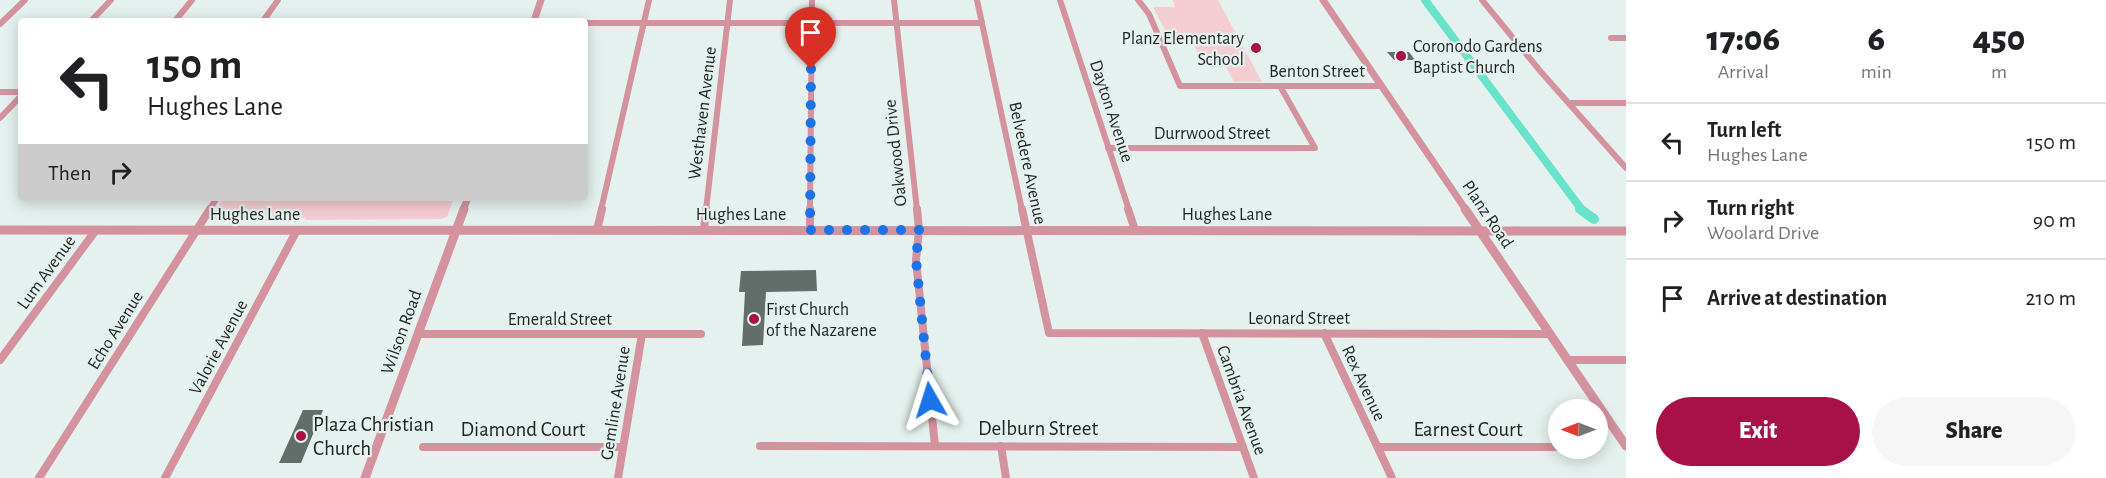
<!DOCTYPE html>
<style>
:root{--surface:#fff;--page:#f6f6f6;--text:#202124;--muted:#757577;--line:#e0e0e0;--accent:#a71147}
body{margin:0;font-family:"Alegreya Sans",sans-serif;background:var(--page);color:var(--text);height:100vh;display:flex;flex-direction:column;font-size:22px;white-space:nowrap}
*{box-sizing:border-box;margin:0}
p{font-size:20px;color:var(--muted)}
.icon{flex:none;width:33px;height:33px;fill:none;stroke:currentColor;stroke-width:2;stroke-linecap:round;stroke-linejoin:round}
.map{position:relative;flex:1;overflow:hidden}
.details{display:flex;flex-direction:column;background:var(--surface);width:480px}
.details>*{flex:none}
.hud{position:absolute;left:18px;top:18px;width:570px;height:183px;border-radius:6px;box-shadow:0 3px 15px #0003;background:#fff;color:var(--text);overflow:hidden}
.needle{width:39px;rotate:270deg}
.tools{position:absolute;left:1548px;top:399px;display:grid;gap:12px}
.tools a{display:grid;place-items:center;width:60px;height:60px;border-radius:50%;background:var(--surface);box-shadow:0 3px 15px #0003;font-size:30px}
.pin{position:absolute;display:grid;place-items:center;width:51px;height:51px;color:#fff;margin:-62px -26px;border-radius:50% 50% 50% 0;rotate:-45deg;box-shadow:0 0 6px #0007}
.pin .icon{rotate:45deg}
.me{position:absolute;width:66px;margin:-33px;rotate:354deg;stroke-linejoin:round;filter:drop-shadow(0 0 4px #0008)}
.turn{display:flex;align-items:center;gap:21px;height:126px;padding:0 30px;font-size:27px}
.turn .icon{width:78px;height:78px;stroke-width:2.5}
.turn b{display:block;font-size:42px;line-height:51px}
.then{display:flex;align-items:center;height:57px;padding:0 30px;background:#0003;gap:12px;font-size:22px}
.eta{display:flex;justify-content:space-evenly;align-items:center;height:102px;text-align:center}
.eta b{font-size:36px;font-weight:800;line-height:42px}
.primary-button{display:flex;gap:12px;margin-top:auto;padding:12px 30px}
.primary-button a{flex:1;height:69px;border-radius:36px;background:var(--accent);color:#fff;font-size:24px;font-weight:800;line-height:69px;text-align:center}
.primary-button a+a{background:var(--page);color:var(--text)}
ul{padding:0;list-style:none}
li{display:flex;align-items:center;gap:18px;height:78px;padding:0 30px;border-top:2px solid var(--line)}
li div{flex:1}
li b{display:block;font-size:22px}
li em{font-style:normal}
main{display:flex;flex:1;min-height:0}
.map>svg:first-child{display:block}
.green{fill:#f4cdd3}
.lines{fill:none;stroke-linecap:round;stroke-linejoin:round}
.canal-far1{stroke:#68e2c9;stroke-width:8}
.canal{stroke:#68e2c9;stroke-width:10}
.building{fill:#636e6b}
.minor-far1{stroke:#d3929d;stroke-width:6}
.minor{stroke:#d3929d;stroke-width:8}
.tertiary-far1{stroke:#d3929d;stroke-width:7}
.tertiary{stroke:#d3929d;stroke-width:9}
.route{stroke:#1a73e8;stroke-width:10;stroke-dasharray:0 18}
.poi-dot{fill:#a71147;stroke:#e5f1ee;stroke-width:2}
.labels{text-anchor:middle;stroke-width:4.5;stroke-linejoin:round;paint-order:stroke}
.poi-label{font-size:18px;fill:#1e2221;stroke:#e5f1ee;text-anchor:start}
.street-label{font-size:18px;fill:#1e2221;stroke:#e5f1ee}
.near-poi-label{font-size:21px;fill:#1e2221;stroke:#e5f1ee;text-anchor:start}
.near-street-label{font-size:21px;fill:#1e2221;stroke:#e5f1ee}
</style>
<main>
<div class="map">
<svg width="1626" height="478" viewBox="0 0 1626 478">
<rect width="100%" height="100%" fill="#e5f1ee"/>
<g class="green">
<polygon points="1173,0 1218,0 1262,82 1234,82 1225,65 1204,64 1189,36 1168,36 1153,7 1175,7"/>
<polygon points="223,198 454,198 447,217 440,219 305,220 306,218 301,218 299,221 217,221 213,215"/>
</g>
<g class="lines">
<polyline class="canal-far1" points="1425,0 1582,210"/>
<polyline class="canal" points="1580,209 1594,219"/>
</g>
<g class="building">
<polygon points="1387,52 1409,52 1415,60 1394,60"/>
<polygon points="816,270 817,291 766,292 763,345 742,346 745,292 739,292 741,271"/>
<polygon points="303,410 323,410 301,463 279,463"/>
</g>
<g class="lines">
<g class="minor-far1">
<polyline points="894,0 917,210"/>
<polyline points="977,0 1022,210"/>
<polyline points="1060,0 1129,210"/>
<polyline points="1138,0 1149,14 1180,86 1381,86"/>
<polyline points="1482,0 1541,72 1626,168"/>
<polyline points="91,21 111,0"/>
<polyline points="175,21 192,0"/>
<polyline points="263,21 278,0"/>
<polyline points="585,23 982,23"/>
<polyline points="0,24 25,0"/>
<polyline points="1611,38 1626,38"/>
<polyline points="0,92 21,92"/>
<polyline points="1569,103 1626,103"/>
<polyline points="0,118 21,96"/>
<polyline points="1108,148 1315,148 1280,86"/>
<polyline points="209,210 217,198"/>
<polyline points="601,210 649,0"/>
<polyline points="706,210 730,0"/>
<polyline points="810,210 812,0"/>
</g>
<g class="minor">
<polyline points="917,209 919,230 916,260 935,446"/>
<polyline points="1022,209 1049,333 1550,334"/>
<polyline points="1128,209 1135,230"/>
<polyline points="597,230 602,209"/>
<polyline points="704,230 706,209"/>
<polyline points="810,230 810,209"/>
<polyline points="1202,333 1254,478"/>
<polyline points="1324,333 1392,478"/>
<polyline points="419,334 701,334"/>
<polyline points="0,360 96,230"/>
<polyline points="1567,360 1626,360"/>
<polyline points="760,446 1243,447"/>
<polyline points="1001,446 1006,478"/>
<polyline points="423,447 623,447"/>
<polyline points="1378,447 1558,447"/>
<polyline points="39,478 210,209"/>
<polyline points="165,478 297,230"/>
<polyline points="618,478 642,334"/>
</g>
<g class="tertiary-far1">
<polyline points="1323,0 1466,210"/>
<polyline points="534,21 541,0"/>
<polyline points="463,210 468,198"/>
</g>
<g class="tertiary">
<polyline points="1465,209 1626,446"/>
<polyline points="0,230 1626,231"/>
<polyline points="365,478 464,209"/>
</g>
</g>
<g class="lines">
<polyline class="route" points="811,69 810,230 919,230 916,260 930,400"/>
</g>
<g class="poi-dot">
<circle cx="1256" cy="48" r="6"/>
<circle cx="1401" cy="56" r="6"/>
<circle cx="754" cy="319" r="6"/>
<circle cx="301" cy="436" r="6"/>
</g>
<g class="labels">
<g class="poi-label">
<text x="1244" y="44" text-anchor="end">Planz Elementary<tspan x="1244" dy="21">School</tspan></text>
<text x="1413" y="52">Coronodo Gardens<tspan x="1413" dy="21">Baptist Church</tspan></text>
<text x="766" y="315">First Church<tspan x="766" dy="21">of the Nazarene</tspan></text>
</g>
<g class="street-label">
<text x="1317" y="77">Benton Street</text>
<text transform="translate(1112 111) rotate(72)" y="6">Dayton Avenue</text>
<text transform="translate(702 113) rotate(-83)" y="6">Westhaven Avenue</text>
<text x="1212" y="139">Durrwood Street</text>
<text transform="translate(895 153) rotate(-96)" y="6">Oakwood Drive</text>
<text transform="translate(1028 163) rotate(78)" y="6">Belvedere Avenue</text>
<text x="255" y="220">Hughes Lane</text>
<text x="741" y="220">Hughes Lane</text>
<text x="1227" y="220">Hughes Lane</text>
<text transform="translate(1488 214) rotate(56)" y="6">Planz Road</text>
<text transform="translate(46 272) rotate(-54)" y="6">Lum Avenue</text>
<text x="1299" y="324">Leonard Street</text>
<text x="560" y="325">Emerald Street</text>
<text transform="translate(115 330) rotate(-58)" y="6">Echo Avenue</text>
<text transform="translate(401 332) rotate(-70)" y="6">Wilson Road</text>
<text transform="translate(218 347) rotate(-62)" y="6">Valorie Avenue</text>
<text transform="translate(1364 383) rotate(65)" y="6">Rex Avenue</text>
<text transform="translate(1242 400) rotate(70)" y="6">Cambria Avenue</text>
<text transform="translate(615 403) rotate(-81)" y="6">Gemline Avenue</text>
</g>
<g class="near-poi-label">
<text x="313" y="431">Plaza Christian<tspan x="313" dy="24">Church</tspan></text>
</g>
<g class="near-street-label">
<text x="1038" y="435">Delburn Street</text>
<text x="523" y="436">Diamond Court</text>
<text x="1468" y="436">Earnest Court</text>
</g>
</g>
</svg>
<div class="tools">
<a><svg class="needle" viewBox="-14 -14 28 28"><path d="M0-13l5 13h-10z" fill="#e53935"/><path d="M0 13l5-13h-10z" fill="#757577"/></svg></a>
</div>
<div class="pin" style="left:811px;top:69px;background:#d93025"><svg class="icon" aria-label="arrive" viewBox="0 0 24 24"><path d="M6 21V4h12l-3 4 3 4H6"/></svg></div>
<svg class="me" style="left:930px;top:400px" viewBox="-20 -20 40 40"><path d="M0-17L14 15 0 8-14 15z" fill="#1a73e8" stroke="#fff" stroke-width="4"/></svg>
<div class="hud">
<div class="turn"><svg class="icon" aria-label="left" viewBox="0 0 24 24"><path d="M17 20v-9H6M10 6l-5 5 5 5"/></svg><div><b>150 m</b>Hughes Lane</div></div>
<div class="then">Then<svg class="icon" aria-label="right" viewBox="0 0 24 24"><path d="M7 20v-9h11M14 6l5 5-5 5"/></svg></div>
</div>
</div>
<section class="details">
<div class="eta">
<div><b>17:06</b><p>Arrival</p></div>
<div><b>6</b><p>min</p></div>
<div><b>450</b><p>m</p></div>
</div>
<ul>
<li><svg class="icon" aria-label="left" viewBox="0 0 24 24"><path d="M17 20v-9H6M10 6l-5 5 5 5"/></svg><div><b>Turn left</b><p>Hughes Lane</p></div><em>150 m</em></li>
<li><svg class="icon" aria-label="right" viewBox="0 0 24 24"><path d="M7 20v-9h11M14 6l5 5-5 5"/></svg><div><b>Turn right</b><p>Woolard Drive</p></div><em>90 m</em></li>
<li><svg class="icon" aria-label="arrive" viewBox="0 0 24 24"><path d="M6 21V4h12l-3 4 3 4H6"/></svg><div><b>Arrive at destination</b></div><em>210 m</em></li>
</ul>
<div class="primary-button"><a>Exit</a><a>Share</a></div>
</section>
</main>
